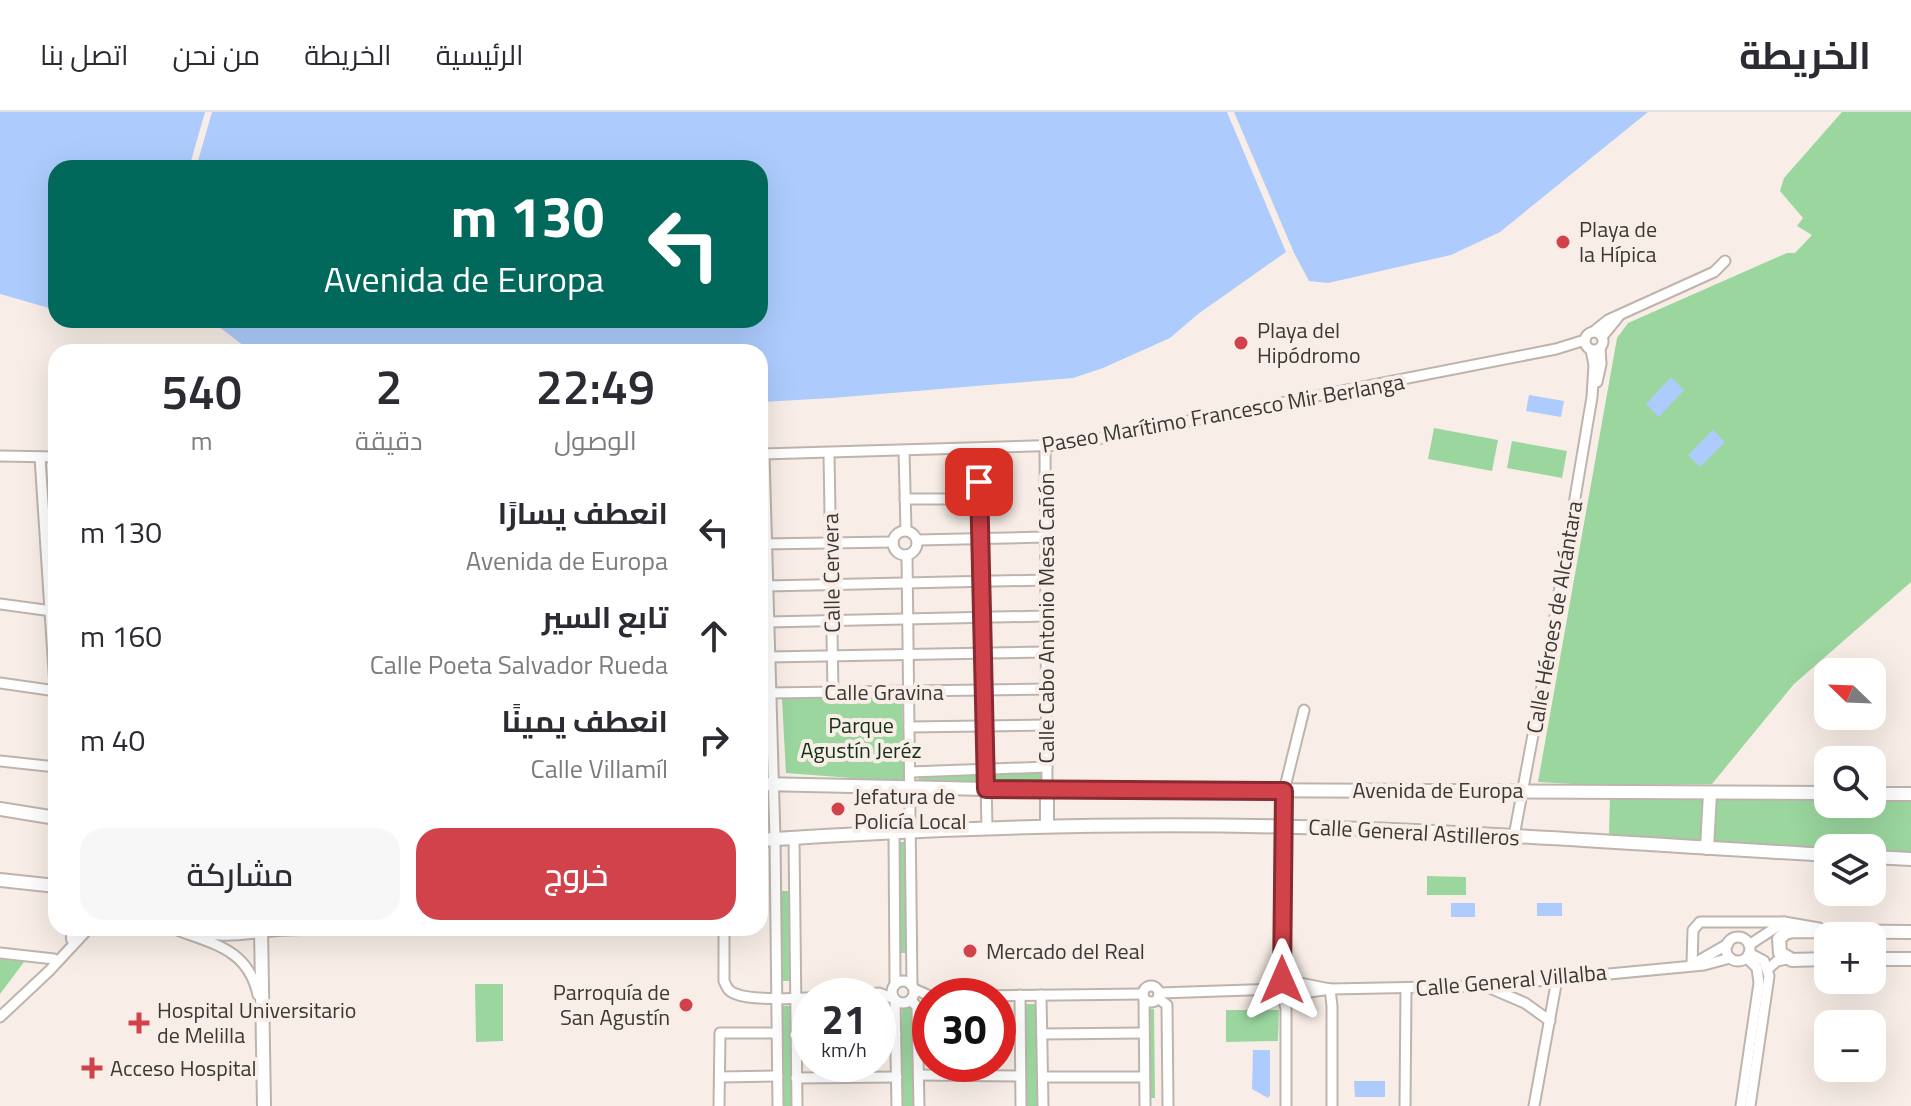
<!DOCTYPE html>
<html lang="ar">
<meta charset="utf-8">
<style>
:root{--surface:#fff;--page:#f7f7f7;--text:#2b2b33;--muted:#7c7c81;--line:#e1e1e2;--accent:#d2424a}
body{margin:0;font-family:"Titillium Web",Cairo,sans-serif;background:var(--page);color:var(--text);direction:rtl;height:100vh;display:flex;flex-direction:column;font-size:30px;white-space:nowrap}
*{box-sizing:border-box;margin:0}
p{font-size:26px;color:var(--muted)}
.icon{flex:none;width:44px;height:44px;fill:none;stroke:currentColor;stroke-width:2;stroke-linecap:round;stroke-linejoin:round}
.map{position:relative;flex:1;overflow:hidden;direction:ltr}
.drawer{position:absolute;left:48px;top:232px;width:720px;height:592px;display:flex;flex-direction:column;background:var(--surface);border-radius:24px;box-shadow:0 8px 32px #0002;direction:rtl}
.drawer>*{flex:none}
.top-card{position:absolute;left:48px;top:48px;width:720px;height:168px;border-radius:24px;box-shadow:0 8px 32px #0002;direction:rtl;background:#00695c;color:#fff;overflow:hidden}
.needle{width:52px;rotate:293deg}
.buttons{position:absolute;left:1814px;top:546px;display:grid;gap:16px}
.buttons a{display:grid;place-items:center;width:72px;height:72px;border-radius:16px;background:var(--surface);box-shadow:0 8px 32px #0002;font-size:40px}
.speed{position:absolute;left:792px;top:866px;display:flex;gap:16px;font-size:40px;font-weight:700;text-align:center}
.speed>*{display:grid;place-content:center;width:104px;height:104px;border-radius:50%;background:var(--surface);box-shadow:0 8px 32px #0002;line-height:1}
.speed small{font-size:20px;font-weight:400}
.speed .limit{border:12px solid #d22;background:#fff;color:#111}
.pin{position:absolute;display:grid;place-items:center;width:68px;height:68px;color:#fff;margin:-34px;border-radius:16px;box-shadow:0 4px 12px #0006}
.me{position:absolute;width:88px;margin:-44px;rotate:0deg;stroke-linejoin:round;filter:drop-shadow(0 0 6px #0008)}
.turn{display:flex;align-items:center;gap:28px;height:168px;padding:0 32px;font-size:36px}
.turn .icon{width:104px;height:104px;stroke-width:2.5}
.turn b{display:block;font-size:56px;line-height:68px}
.eta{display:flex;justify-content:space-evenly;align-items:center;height:136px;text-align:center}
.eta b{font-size:48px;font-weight:600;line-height:56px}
.button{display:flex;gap:16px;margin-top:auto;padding:16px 32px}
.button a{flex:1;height:92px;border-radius:24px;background:var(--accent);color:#fff;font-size:32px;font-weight:600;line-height:92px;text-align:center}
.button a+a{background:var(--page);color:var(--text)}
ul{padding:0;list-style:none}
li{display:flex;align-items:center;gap:24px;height:104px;padding:0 32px}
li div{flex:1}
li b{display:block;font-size:30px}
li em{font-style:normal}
header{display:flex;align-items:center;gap:48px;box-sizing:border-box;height:112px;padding:0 40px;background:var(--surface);border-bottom:2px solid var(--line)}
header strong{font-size:38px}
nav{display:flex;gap:44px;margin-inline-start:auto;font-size:28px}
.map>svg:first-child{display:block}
.green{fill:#9ad69e}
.water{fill:#adccfd}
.pier{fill:#f8eee7}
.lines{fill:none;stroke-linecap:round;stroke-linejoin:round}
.minor-casing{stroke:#beb4ae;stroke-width:13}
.major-casing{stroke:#beb4ae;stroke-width:16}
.minor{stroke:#fff;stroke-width:9}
.major{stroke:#fff;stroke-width:12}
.route-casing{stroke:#882b30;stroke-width:20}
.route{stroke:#d2424a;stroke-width:14}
.poi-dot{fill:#d2424a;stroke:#f8eee7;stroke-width:3}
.labels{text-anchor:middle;stroke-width:8;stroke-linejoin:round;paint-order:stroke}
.poi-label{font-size:22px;fill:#3c3835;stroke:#f8eee7;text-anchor:start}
.street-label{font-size:22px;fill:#3c3835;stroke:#f8eee7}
.park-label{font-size:22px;fill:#133317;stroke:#f8eee7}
</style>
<header>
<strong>الخريطة</strong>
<nav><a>الرئيسية</a><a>الخريطة</a><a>من نحن</a><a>اتصل بنا</a></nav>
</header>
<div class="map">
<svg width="1911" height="994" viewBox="0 0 1911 994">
<rect width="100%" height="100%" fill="#f8eee7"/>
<g class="green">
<polygon points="1842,0 1911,0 1911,470 1794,572 1712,672 1591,673 1538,670 1617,226 1628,211 1787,141 1795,141 1812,123 1797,114 1803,106 1780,79 1784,66"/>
<polygon points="1434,316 1498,328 1492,359 1428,347"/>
<polygon points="1512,329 1567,339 1562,366 1507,356"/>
<polygon points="902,582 904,670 786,661 782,587"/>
<polygon points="1043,661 1043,670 991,670 991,662"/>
<polygon points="982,662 982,670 919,670 918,663"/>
<polygon points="1610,684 1704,688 1702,733 1609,724"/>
<polygon points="1716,687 1828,688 1828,692 1911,689 1911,744 1872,741 1872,736 1828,736 1828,739 1713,733"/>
<polygon points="899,730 910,730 909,841 900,841"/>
<polygon points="1427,764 1466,765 1466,783 1427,783"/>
<polygon points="782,779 790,779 791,869 782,869"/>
<polygon points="0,847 24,850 0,882"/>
<polygon points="475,872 503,872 503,929 476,930"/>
<rect x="1025" y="892" width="13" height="102"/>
<rect x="902" y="893" width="13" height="101"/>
<polygon points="782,894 791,894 792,994 783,994"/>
<polygon points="1147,897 1154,897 1155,986 1147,986"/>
<polygon points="1226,898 1279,898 1278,929 1226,930"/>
</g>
<g class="water">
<polygon points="0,0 1648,0 1500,120 1451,143 1328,171 1309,169 1294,141 1286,140 1198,202 1170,226 1103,256 1073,266 832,286 760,290 760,240 252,240 210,208 760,208 760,56 56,56 56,198 0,182"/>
<polygon points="1671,265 1684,278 1659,305 1646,292"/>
<polygon points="1529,283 1564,289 1561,305 1526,299"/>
<polygon points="1713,318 1725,330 1700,355 1688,343"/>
<rect x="1451" y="791" width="24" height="14"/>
<rect x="1537" y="791" width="25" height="13"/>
<polygon points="1253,938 1270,938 1270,983 1268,986 1252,977"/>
<polygon points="1354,969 1385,969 1385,985 1355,985"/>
</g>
<g class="pier">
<polygon points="205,0 212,0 196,56 189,56"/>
<polygon points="1227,0 1234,0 1294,141 1286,140"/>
</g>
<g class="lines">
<g class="minor-casing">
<g id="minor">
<circle cx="1594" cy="229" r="9"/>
<polyline points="1593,220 1608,208 1714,160 1725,149"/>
<polyline points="1602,225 1619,204"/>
<polyline points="1597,270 1601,252 1600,236"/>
<polyline points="1045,335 1047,676"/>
<polyline points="979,337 987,716"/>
<polyline points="904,339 906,418"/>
<polyline points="760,342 1066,333 1556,237 1585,228"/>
<polyline points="764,342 775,727 778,994"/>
<polyline points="829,342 833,580"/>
<polyline points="0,344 56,345"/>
<polyline points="40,345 56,590"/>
<polyline points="905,387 980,387"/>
<circle cx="905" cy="431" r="12"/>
<polyline points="918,428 1045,425"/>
<polyline points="760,432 893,430"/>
<polyline points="907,443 912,874"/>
<polyline points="767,474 1046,468"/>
<polyline points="0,492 52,499"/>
<polyline points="768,510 1046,504"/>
<polyline points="769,545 1047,540"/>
<polyline points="0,571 56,579"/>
<polyline points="769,581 1047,577"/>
<polyline points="909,615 1047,613"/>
<polyline points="0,649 56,655"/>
<polyline points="910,660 1047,655"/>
<polyline points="894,719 895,871"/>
<polyline points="1514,724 1554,511 1592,285 1594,253 1591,238"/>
<polyline points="794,726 797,994"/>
<path d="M172 816C212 832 248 836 258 883"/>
<path d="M186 816C216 828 243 822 273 819 298 817 324 817 349 816"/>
<path d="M724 816V869C727 876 729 880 736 882 759 892 849 883 879 881L892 886"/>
<circle cx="1738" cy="837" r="12"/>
<polyline points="1749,833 1784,810 1819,816"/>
<polyline points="0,841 54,847"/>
<polyline points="1749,841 1764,849 1769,864 1750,994"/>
<polyline points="1695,851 1728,832"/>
<polyline points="1692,852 1693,818 1700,810 1784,810"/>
<polyline points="1768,857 1777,849 1787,847"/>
<circle cx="1285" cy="876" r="9"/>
<polyline points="1282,868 1284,679 1304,598"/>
<circle cx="903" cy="880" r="11"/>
<polyline points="1290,869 1330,877"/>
<circle cx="1151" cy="882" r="8"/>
<polyline points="1490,876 1525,891 1550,909"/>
<polyline points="914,877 930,884"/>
<polyline points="1330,877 1332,894 1332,994"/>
<polyline points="1159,881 1276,877"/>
<polyline points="1020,883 1021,994"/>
<polyline points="1041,883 1043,994"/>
<polyline points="1290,883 1330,877 1483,874 1704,853 1730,846"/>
<polyline points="968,884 1143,882"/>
<polyline points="1283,885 1286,896 1286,994"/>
<polyline points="1144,886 1145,994"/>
<polyline points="1158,886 1167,893 1168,994"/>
<polyline points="911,888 917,895 919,994"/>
<polyline points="895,889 897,994"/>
<polyline points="0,905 49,859 89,816"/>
<polyline points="998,921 1020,921"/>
<polyline points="878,922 896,922"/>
<polyline points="1042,922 1144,921"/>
<polyline points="795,923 810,923"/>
<polyline points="919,963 1020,964"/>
<polyline points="720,965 778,964"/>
<polyline points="1043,965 1144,965"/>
<polyline points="796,966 897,965"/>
<polyline points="719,994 720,921 777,921"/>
<polyline points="1405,994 1406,877"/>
<polyline points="1534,994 1557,867"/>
<polyline points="1741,994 1759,871 1757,856 1747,846"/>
</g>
</g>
<g class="major-casing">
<g id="major">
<polyline points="760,672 986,677 1828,681"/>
<polyline points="1047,676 1047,714"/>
<polyline points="1872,682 1911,682"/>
<polyline points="0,697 56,706"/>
<path d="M760 728C939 716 1118 710 1297 715 1474 719 1651 733 1828 743"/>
<polyline points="1707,736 1710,681"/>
<polyline points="1872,745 1911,747"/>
<polyline points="0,768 56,774"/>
<polyline points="261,816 264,994"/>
<polyline points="73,827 73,816"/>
<polyline points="1828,847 1792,848 1780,841 1779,827 1785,821 1793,819 1911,820"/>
<polyline points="1872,847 1911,847"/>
</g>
</g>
<use href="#minor" class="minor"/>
<use href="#major" class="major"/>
</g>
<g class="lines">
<g class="route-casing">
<polyline id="route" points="979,370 986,677 1284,679 1282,868"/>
</g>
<use href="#route" class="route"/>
</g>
<g class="poi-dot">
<circle cx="1563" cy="130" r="8"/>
<circle cx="1241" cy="231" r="8"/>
<circle cx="838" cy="697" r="8"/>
<circle cx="970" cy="839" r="8"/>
<circle cx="686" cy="893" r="8"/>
<path d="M135 899h8v8h8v8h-8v8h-8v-8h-8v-8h8z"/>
<path d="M88 944h8v8h8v8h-8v8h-8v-8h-8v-8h8z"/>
</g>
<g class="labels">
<g class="poi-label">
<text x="1579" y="125">Playa de<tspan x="1579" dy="25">la Hípica</tspan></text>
<text x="1257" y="226">Playa del<tspan x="1257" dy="25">Hipódromo</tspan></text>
<text x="854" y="692">Jefatura de<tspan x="854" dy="25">Policía Local</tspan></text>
<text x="986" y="847">Mercado del Real</text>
<text x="670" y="888" text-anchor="end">Parroquía de<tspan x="670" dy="25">San Agustín</tspan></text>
<text x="157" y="906">Hospital Universitario<tspan x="157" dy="25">de Melilla</tspan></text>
<text x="110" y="964">Acceso Hospital</text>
</g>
<g class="street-label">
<text transform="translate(1223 301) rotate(-10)" y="8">Paseo Marítimo Francesco Mir Berlanga</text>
<text transform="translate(831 461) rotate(-91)" y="8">Calle Cervera</text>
<text transform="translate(1554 505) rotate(-80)" y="8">Calle Héroes de Alcántara</text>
<text transform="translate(1046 506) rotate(-90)" y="8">Calle Cabo Antonio Mesa Cañón</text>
<text x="884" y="588">Calle Gravina</text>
<text x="1438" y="686">Avenida de Europa</text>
<text transform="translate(1414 720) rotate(3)" y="8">Calle General Astilleros</text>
<text transform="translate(1511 868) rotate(-5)" y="8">Calle General Villalba</text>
</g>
<g class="park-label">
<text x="861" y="621">Parque<tspan x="861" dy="25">Agustín Jeréz</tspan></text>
</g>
</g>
</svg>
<div class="buttons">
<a><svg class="needle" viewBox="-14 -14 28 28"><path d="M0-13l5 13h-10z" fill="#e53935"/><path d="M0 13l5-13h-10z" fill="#7c7c81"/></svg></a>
<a><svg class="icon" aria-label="search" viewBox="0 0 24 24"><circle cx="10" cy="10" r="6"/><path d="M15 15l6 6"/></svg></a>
<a><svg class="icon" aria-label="layers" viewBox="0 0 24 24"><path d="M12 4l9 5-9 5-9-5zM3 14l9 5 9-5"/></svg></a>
<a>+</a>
<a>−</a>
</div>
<div class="speed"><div>21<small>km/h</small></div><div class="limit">30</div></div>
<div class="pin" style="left:979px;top:370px;background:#d93025"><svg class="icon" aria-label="arrive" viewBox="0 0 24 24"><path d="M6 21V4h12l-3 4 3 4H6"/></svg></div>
<svg class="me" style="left:1282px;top:868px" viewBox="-20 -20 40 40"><path d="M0-17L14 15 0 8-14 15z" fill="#d2424a" stroke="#fff" stroke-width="4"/></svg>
<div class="top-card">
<div class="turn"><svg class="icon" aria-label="left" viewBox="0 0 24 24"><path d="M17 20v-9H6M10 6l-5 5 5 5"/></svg><div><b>130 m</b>Avenida de Europa</div></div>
</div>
<section class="drawer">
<div class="eta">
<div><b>22:49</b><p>الوصول</p></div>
<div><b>2</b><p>دقيقة</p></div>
<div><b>540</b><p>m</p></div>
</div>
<ul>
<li><svg class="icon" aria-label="left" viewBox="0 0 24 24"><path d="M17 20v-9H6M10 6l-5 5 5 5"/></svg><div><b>انعطف يسارًا</b><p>Avenida de Europa</p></div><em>130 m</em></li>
<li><svg class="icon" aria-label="ahead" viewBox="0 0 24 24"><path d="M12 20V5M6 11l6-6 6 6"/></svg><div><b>تابع السير</b><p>Calle Poeta Salvador Rueda</p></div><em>160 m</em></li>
<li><svg class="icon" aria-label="right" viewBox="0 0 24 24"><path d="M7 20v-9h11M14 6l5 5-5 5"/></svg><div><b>انعطف يمينًا</b><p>Calle Villamíl</p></div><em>40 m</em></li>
</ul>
<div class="button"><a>خروج</a><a>مشاركة</a></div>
</section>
</div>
